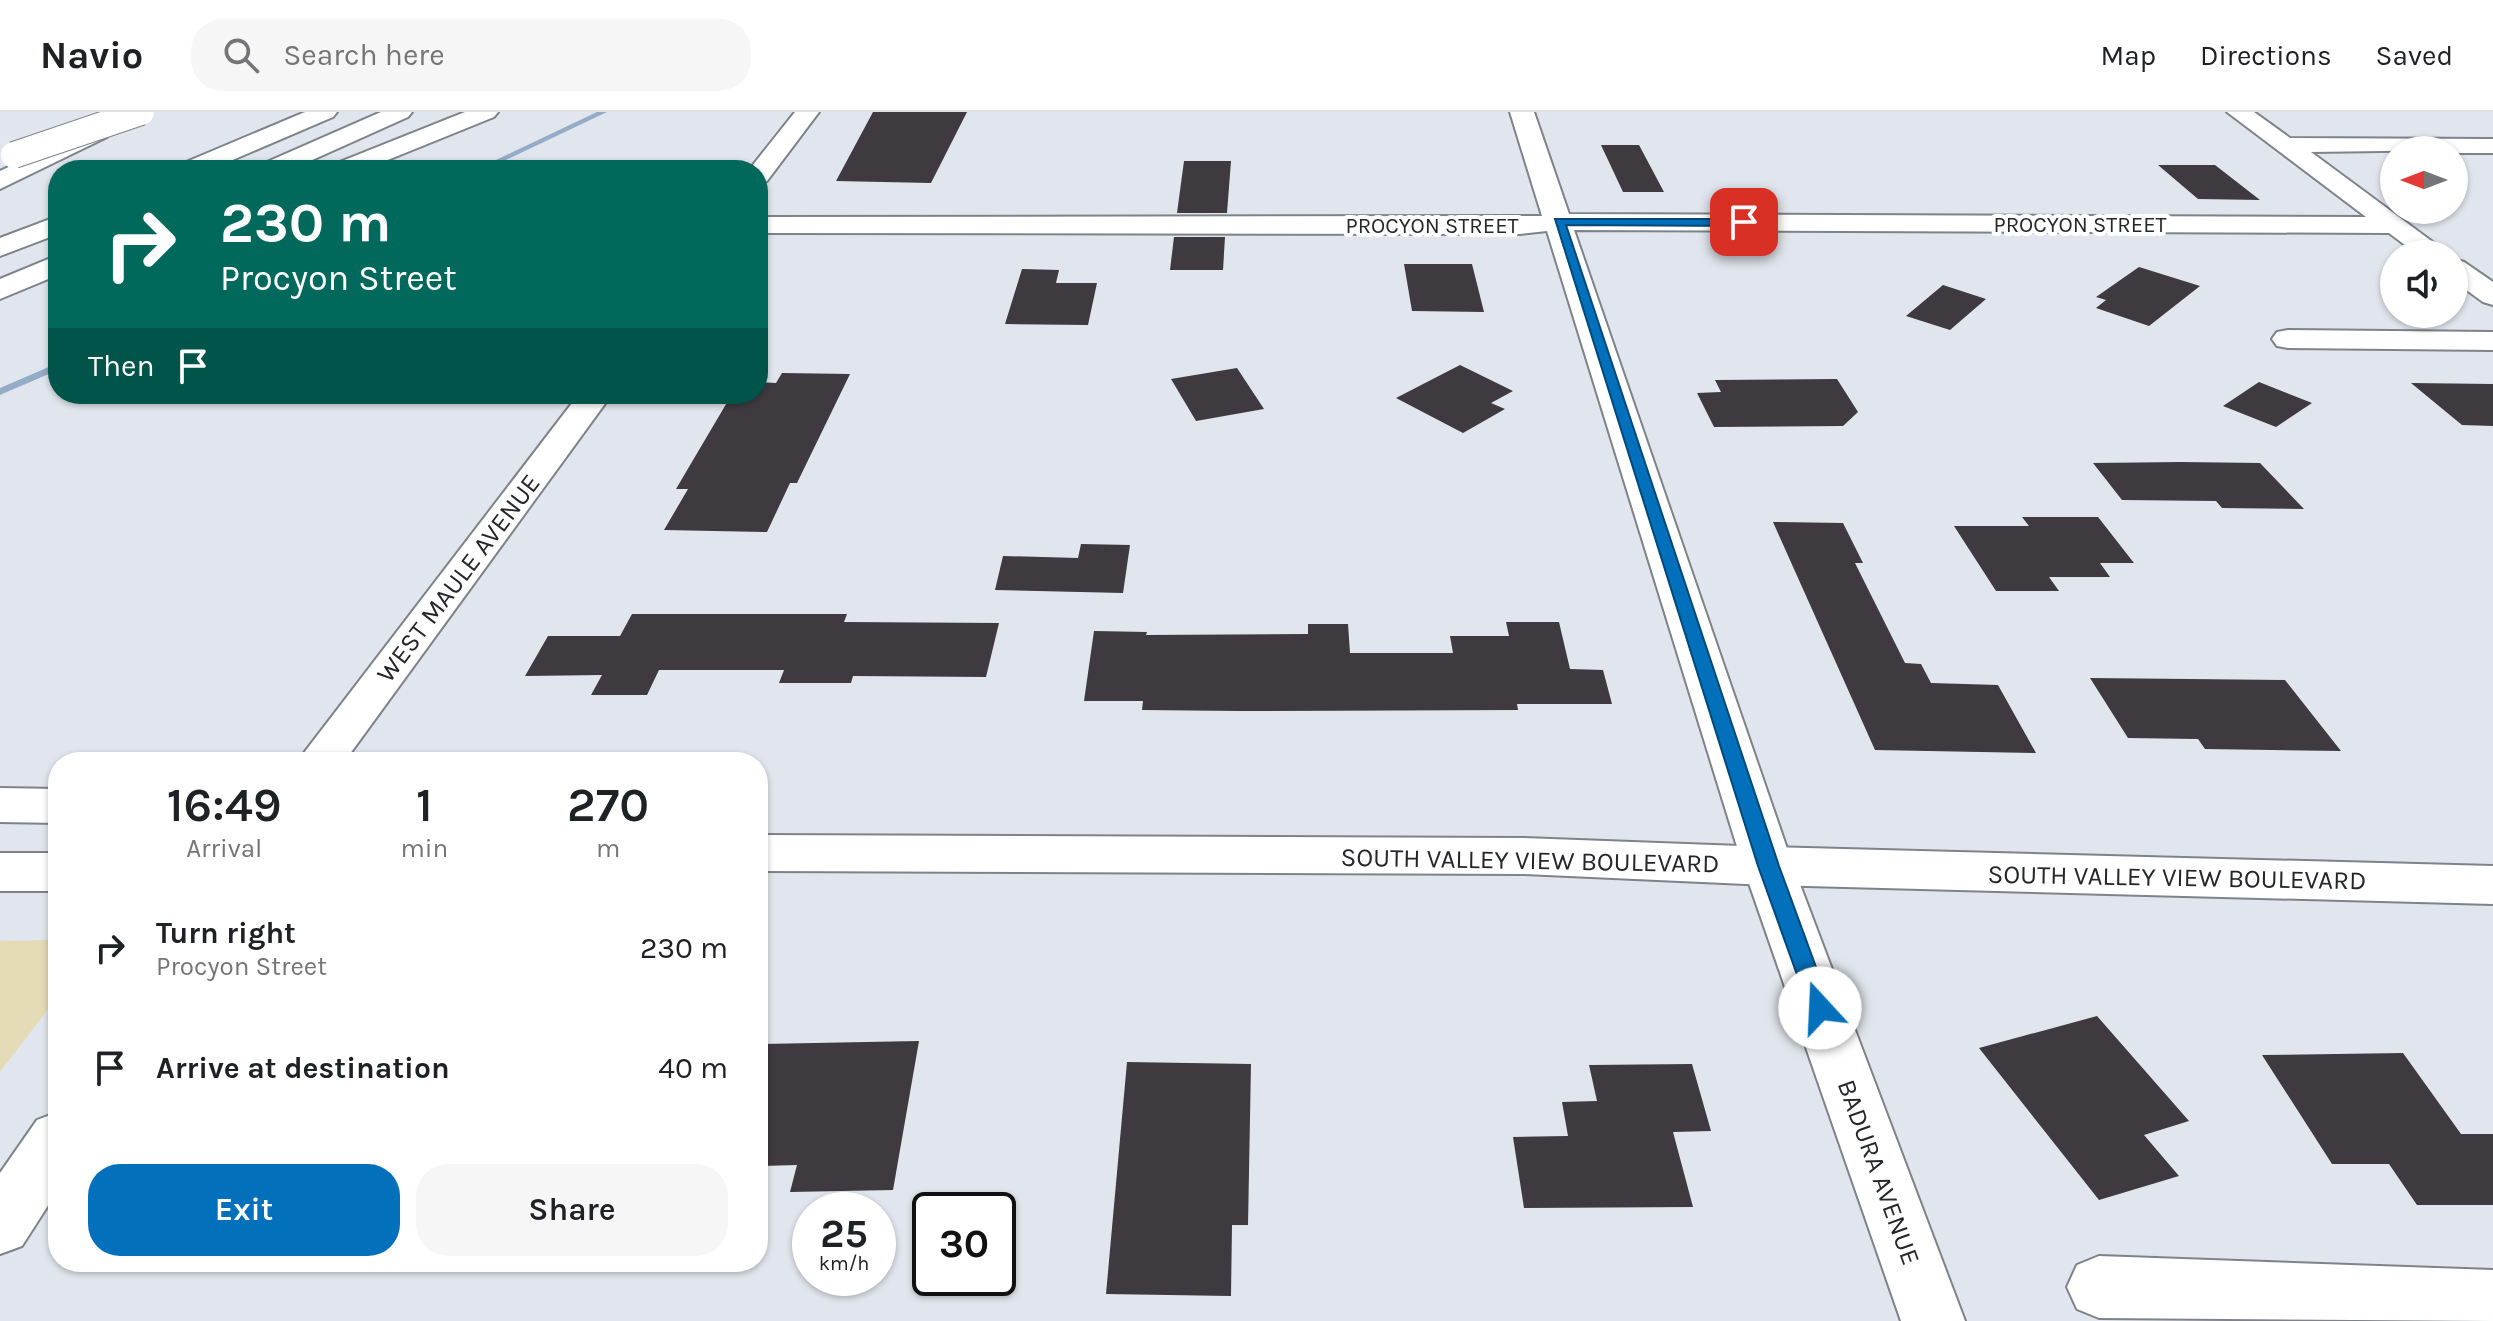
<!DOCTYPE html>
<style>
:root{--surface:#fff;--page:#f6f6f6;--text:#202124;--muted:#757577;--line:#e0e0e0;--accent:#0370bb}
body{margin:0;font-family:Karla,sans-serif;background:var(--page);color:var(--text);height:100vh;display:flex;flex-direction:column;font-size:30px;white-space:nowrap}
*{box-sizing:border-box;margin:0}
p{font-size:26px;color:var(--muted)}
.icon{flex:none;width:44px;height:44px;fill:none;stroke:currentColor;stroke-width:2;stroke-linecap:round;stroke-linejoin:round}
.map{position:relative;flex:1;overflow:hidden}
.side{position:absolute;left:48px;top:640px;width:720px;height:520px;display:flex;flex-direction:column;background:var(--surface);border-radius:32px;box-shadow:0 2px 6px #0004}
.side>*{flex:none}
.banner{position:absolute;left:48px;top:48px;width:720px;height:244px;border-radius:32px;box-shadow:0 2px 6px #0004;background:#00695c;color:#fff;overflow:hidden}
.needle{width:52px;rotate:270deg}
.tools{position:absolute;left:2380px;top:24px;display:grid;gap:16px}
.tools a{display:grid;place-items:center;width:88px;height:88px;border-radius:50%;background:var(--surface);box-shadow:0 2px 6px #0004;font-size:40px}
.speed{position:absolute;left:792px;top:1080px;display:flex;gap:16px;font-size:40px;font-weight:700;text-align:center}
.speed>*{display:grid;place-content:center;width:104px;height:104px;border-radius:50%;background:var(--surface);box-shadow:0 2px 6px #0004;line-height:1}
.speed small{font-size:20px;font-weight:400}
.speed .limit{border:4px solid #111;border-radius:12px;background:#fff;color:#111}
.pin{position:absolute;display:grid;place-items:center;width:68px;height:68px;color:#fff;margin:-34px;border-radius:16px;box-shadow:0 4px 12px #0006}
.me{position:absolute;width:88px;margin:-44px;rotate:340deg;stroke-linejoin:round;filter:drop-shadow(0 0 6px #0008)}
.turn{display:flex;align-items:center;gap:28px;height:168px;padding:0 40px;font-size:36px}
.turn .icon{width:104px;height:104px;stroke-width:2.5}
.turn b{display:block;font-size:56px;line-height:68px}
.then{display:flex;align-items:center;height:76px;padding:0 40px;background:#0003;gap:16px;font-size:30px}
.eta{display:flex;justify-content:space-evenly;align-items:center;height:136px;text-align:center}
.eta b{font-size:48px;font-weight:600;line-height:56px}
.action{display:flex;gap:16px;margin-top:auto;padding:16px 40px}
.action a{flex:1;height:92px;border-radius:32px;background:var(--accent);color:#fff;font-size:32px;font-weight:600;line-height:92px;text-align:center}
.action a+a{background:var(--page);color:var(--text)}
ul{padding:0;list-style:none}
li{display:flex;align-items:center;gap:24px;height:120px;padding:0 40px}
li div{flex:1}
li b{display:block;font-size:30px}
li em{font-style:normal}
header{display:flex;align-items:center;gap:48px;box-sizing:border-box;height:112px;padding:0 40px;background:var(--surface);border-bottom:2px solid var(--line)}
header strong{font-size:38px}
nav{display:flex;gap:44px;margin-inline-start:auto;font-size:28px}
.search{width:560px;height:72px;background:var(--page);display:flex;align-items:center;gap:20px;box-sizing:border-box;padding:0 28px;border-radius:32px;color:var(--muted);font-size:30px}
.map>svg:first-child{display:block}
.sand{fill:#e5dbb6}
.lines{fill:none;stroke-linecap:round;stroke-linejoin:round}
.stream{fill:#94acc6;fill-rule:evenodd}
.building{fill:#3e3a3f}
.minor-casing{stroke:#7e8289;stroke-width:4}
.tertiary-casing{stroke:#7e8289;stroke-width:4}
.secondary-casing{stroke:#7e8289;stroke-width:4}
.motorway-casing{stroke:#7e8289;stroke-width:4}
.minor{fill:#fff;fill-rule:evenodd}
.tertiary{fill:#fff;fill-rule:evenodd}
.secondary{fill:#fff;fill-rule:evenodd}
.motorway{fill:#fff;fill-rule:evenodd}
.motorway-bridge-casing{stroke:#7e8289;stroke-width:28;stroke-linecap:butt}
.motorway-bridge{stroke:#fff;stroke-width:26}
.route{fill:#0370bb;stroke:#02497a;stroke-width:2}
.labels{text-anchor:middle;stroke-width:8;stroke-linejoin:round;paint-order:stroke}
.far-street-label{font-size:22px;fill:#252629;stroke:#fff}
.street-label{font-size:26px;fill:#252629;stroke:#fff}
</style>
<header>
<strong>Navio</strong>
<div class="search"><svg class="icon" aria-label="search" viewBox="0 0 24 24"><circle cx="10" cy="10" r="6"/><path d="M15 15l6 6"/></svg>Search here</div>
<nav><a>Map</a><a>Directions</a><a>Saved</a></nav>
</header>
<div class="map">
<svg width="2493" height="1209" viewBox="0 0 2493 1209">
<rect width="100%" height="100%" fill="#e1e5ed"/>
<polygon class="sand" points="52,828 58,846 58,884 0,960 0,829"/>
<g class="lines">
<g class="stream">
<polygon points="597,0 607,0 485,58 475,58"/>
<polygon points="58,251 58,258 0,283 0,276"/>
</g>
</g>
<g class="building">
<polygon points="873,0 967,0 931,71 836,69"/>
<polygon points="1601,33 1639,33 1664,80 1623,80"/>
<polygon points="1184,49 1231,49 1227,101 1177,101"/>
<polygon points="2158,53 2215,53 2260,88 2198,87"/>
<polygon points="1174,125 1225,125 1223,158 1170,158"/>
<polygon points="1404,152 1472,152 1484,200 1412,199"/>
<polygon points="2139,155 2200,174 2149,214 2096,196 2106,188 2096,185"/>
<polygon points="1022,157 1059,158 1056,171 1097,171 1088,213 1005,212"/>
<polygon points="1943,173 1986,187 1950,218 1906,204"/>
<polygon points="1460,253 1513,279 1491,291 1505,297 1463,321 1396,286"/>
<polygon points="1237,256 1264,297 1196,309 1171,267"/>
<polygon points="782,261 850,262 797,371 790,371 767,420 664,418 688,377 676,377 732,282 758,282 758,270 776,271"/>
<polygon points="1837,267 1858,300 1843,314 1714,315 1697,281 1721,280 1715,268"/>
<polygon points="2259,270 2312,291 2276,315 2223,294"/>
<polygon points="2411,271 2493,272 2493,314 2462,313"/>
<polygon points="2181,350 2260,351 2304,397 2222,396 2216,389 2122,388 2093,351"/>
<polygon points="2022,405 2098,405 2134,451 2100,451 2110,465 2049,465 2059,479 1996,479 1954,414 2029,414"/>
<polygon points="1773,410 1843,411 1863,451 1855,451 1905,551 1921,552 1931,571 1998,573 2036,641 1875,638"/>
<polygon points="1081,432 1130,433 1123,481 995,478 1003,444 1078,446"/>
<polygon points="632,502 847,502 844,510 999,511 986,565 853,564 851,571 779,571 784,558 659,558 647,583 591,583 602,563 525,564 548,524 620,524"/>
<polygon points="1506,510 1559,510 1570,557 1603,558 1612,592 1517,592 1518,598 1238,599 1142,598 1143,589 1084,589 1094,519 1147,520 1146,523 1308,522 1308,512 1348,512 1350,541 1453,541 1450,524 1509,524"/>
<polygon points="2090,566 2285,568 2341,639 2205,637 2198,627 2128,626"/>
<polygon points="2097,904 2189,1009 2144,1023 2179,1064 2099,1088 1979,936"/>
<polygon points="919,929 893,1078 790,1080 797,1053 758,1054 758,932"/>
<polygon points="2403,941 2461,1022 2493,1022 2493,1093 2417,1093 2389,1052 2332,1052 2262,943"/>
<polygon points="1127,950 1251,952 1248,1113 1232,1113 1231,1184 1106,1182"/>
<polygon points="1692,952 1711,1019 1673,1020 1693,1095 1524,1096 1513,1025 1568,1024 1562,990 1597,989 1589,953"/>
</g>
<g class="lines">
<g class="minor-casing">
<g id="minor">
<polygon points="795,0 819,0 767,69 758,72 758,58 749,58"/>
<polygon points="1510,0 1534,0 1569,102 2366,105 2227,0 2254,0 2290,26 2493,27 2493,41 2454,41 2454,38 2311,40 2449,142 2417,142 2389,121 1574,118 1793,754 1965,1209 1901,1209 1743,754 1547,119 1520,122 758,121 758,105 1542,104"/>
<polygon points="2454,147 2464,150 2493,170 2493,193 2483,190 2454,169"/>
<polygon points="2288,218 2493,220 2493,238 2288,236 2277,234 2272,227 2277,220"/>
<polygon points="579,282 612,282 344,650 297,650"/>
<polygon points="2099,1144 2493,1158 2493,1209 2099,1206 2077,1197 2067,1175 2077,1153"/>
</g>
</g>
<g class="tertiary-casing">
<polygon id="tertiary" points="58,1000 58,1078 22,1134 0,1142 0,1061 37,1008"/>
</g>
<g class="secondary-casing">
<g id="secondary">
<polygon points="0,676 58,677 58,711 0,710"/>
<polygon points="758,723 1524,726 1768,735 2493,754 2493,792 1768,773 1524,762 758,759"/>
<rect x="0" y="741" width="58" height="38"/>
</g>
</g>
<g class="motorway-casing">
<g id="motorway">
<polygon points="305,0 337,0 333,5 209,58 175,58 179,53"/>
<polygon points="381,0 412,0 408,5 290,58 256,58 260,53"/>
<polygon points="465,0 498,0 494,5 363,58 328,58 332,53"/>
<polygon points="99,13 107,15 111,20 107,25 0,77 0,59"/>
<polygon points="58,104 58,122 0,144 0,126"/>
<polygon points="58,143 58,163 0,187 0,167"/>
</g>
</g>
<use href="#minor" class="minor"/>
<use href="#tertiary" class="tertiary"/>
<use href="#secondary" class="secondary"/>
<use href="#motorway" class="motorway"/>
<g class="motorway-bridge-casing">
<polyline id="motorway-bridge" points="14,43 141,0"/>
</g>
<use href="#motorway-bridge" class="motorway-bridge"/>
</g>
<polygon class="route" points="1555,107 1744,107 1750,110 1744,114 1566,113 1779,754 1831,896 1828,903 1820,906 1812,903 1809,896 1758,754"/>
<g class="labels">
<g class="far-street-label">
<text x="2080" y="120">PROCYON STREET</text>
<text x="1432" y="121">PROCYON STREET</text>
</g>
<g class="street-label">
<text transform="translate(458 466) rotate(-53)" y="9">WEST MAULE AVENUE</text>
<text transform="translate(1530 748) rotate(1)" y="9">SOUTH VALLEY VIEW BOULEVARD</text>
<text transform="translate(2177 765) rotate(1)" y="9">SOUTH VALLEY VIEW BOULEVARD</text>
<text transform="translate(1879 1060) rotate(70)" y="9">BADURA AVENUE</text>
</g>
</g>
</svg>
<div class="tools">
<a><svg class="needle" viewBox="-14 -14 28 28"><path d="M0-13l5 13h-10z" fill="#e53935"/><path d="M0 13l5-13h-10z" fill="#757577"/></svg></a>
<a><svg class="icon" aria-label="sound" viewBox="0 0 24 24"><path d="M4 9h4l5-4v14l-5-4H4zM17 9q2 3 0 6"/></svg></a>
</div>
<div class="speed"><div>25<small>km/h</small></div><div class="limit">30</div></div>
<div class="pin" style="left:1744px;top:110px;background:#d93025"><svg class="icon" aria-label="arrive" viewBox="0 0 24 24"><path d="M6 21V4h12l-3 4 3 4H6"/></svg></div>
<svg class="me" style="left:1820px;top:896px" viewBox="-20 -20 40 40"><circle r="19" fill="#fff"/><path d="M0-13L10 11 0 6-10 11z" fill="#0370bb"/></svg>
<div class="banner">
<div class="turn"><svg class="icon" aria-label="right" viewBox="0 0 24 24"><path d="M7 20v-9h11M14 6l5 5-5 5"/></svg><div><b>230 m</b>Procyon Street</div></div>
<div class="then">Then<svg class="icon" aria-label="arrive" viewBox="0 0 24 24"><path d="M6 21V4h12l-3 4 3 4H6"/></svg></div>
</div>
<section class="side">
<div class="eta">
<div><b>16:49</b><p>Arrival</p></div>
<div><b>1</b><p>min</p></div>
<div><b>270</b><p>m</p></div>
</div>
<ul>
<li><svg class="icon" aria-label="right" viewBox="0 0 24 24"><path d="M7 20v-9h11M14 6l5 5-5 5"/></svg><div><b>Turn right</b><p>Procyon Street</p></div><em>230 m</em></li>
<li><svg class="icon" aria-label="arrive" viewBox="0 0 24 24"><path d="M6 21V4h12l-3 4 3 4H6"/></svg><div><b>Arrive at destination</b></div><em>40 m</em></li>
</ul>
<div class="action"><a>Exit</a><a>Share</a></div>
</section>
</div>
